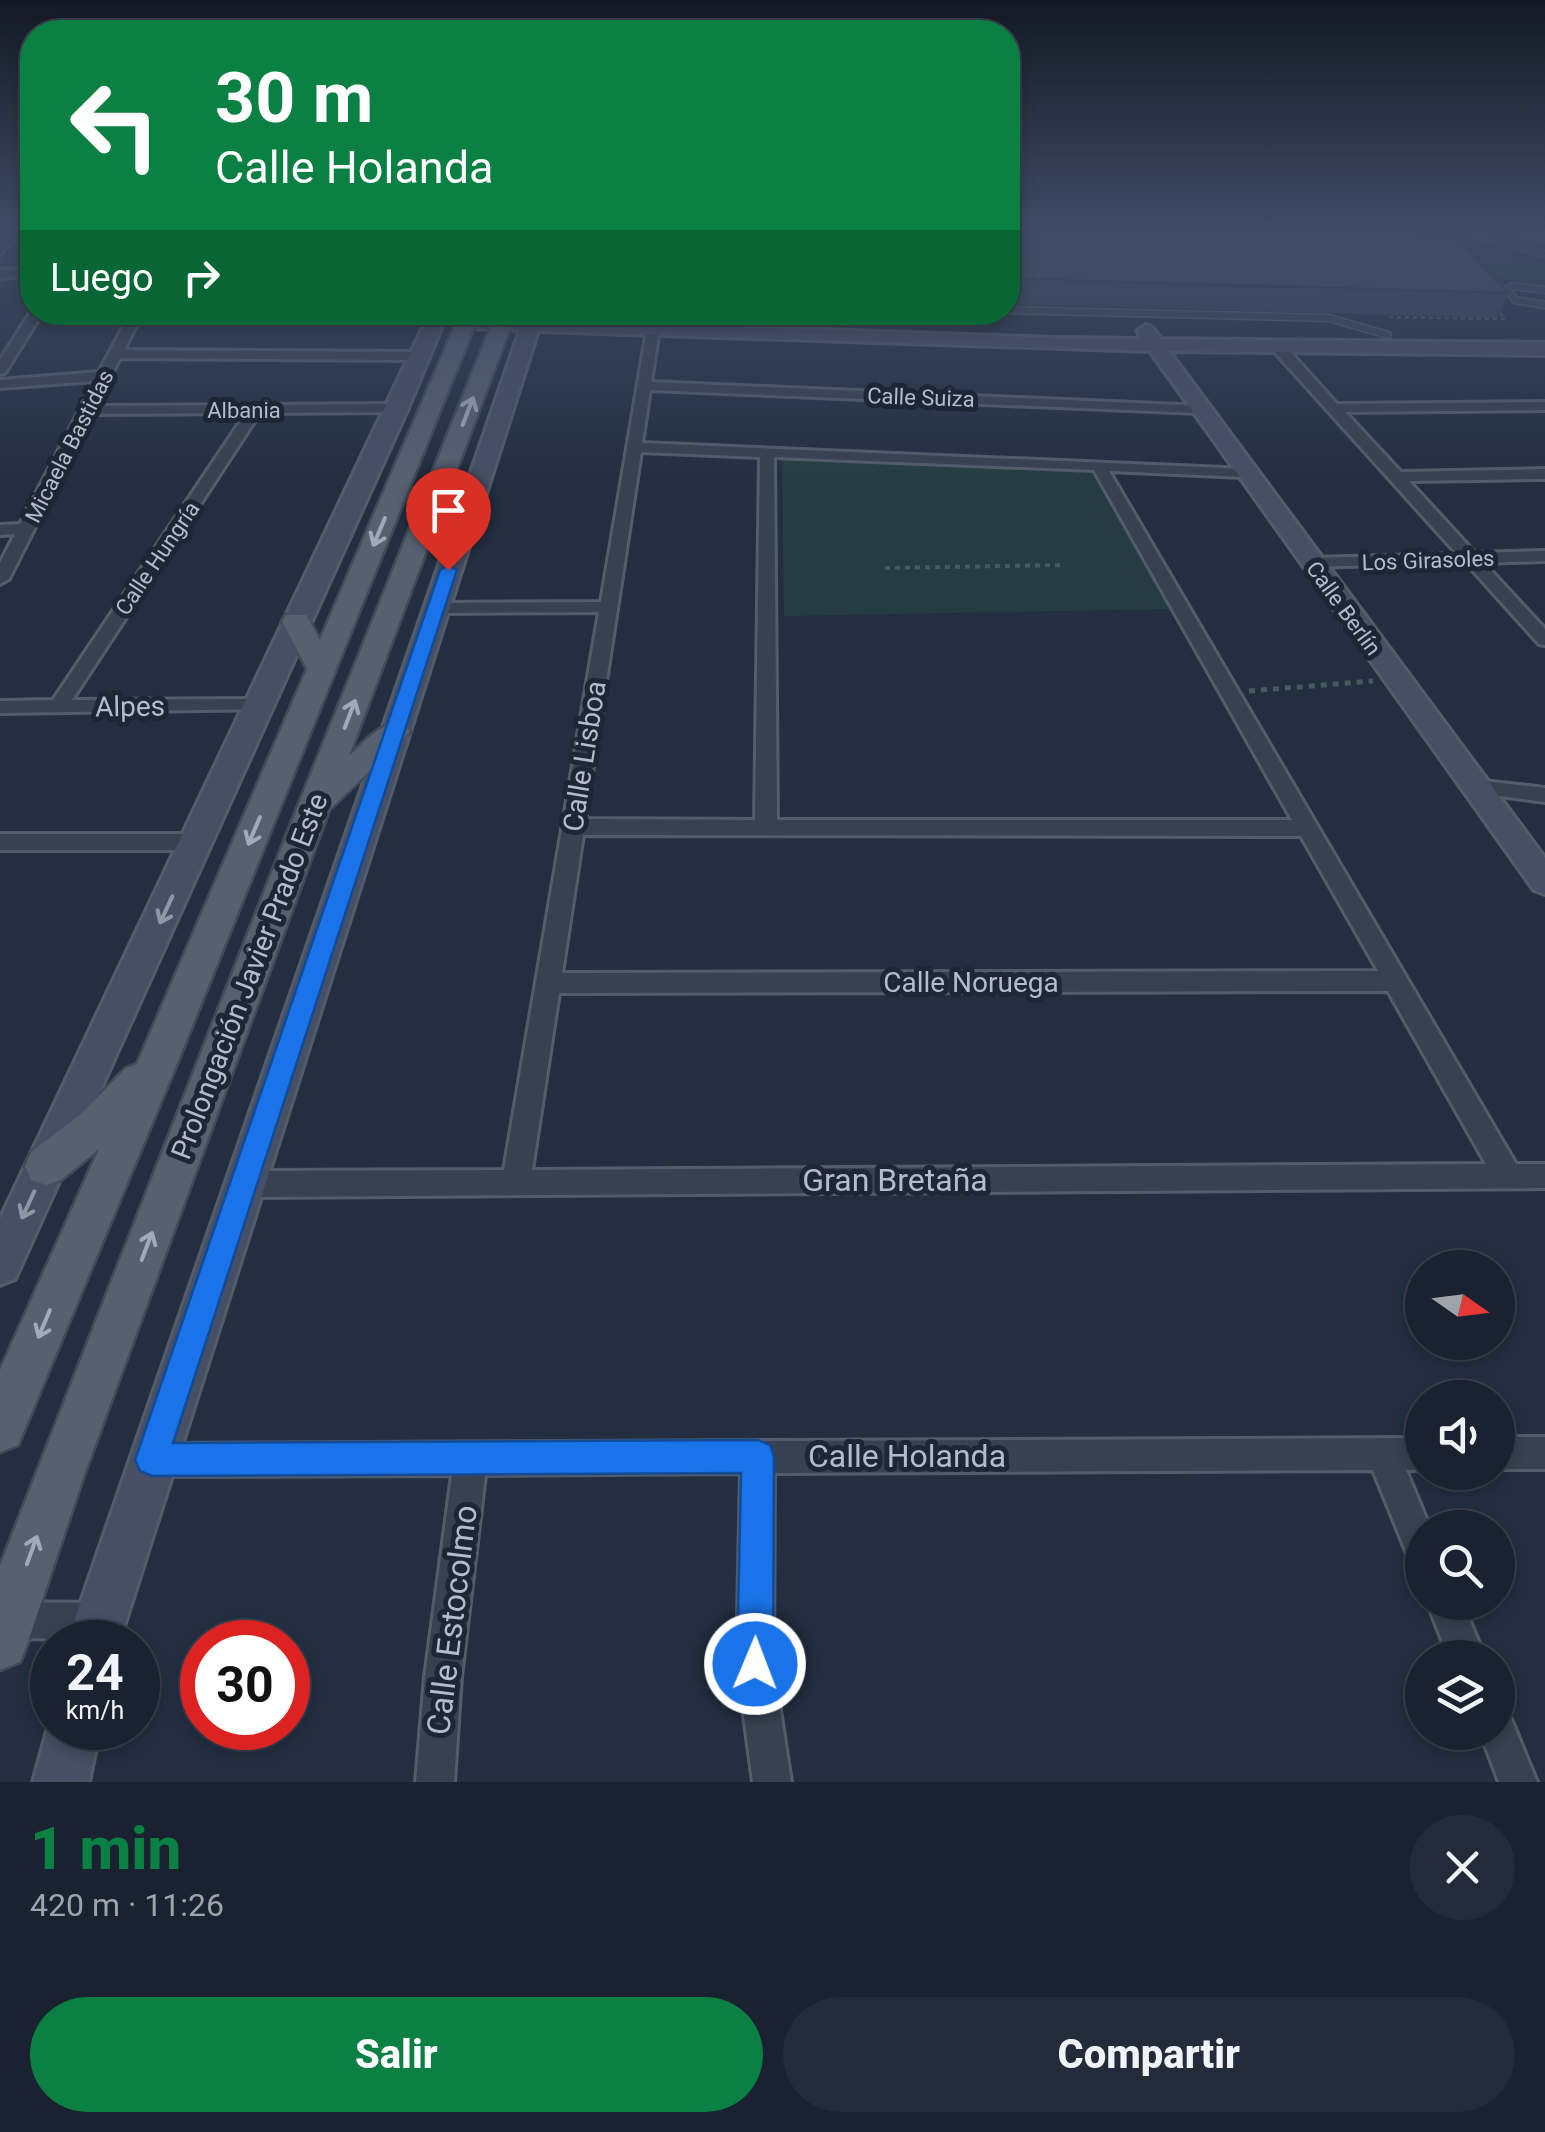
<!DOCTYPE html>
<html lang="es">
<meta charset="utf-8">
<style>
:root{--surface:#1a2231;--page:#232a39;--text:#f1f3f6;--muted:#9fa4ab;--line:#383f4d;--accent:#0b8043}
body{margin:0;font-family:Roboto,sans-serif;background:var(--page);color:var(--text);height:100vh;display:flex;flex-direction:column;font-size:38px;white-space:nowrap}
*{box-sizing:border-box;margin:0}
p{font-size:32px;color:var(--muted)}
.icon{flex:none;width:55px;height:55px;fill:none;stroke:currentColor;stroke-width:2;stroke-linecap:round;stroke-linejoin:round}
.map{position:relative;height:1782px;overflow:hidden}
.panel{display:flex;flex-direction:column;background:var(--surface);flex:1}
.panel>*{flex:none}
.hud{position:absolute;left:20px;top:20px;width:1000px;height:305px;border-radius:40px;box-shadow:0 5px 15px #0003,0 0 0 2px var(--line);background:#0b8043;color:#fff;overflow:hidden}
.needle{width:65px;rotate:104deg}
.controls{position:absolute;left:1405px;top:1250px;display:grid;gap:20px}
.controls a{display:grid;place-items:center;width:110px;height:110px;border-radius:50%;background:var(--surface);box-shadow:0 5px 15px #0003,0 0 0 2px var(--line);font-size:50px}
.speed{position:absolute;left:30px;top:1620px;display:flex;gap:20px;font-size:50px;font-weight:700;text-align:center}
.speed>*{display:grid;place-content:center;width:130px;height:130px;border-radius:50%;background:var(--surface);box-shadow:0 5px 15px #0003,0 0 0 2px var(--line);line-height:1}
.speed small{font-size:25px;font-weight:400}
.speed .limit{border:15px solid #d22;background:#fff;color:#111}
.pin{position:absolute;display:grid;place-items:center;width:85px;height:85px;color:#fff;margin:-102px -42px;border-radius:50% 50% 50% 0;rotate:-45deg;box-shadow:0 0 10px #0007}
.pin .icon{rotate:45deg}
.me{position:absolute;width:110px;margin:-55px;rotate:1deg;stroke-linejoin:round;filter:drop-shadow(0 0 8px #0008)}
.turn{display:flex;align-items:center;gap:35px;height:210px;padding:0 30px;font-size:45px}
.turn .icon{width:130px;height:130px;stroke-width:2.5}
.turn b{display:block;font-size:70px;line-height:85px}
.then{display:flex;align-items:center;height:95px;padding:0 30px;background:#0003;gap:20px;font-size:38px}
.round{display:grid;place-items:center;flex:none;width:105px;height:105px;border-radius:52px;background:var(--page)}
.head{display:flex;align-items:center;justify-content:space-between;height:170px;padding:0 30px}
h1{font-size:60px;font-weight:800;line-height:75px;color:var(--accent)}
.cta{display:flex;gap:20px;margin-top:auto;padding:20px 30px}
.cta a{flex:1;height:115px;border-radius:60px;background:var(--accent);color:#fff;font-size:40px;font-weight:800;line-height:115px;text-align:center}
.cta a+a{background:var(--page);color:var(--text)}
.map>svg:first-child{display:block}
.green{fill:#253d42}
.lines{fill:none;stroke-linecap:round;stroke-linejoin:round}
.lane-casing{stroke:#535c6b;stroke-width:9}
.street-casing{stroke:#535c6b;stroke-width:6}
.secondary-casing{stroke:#535c6b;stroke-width:6}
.primary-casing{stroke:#414a5a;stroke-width:5}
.path-far2{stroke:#445a5f;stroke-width:2.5;stroke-dasharray:4 4;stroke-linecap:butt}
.path-far1{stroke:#445a5f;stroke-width:4;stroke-dasharray:5 5;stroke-linecap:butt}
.path{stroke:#445a5f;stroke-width:5;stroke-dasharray:6 6;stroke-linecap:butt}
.lane{stroke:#384151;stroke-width:6}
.street{fill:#384151;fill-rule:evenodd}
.secondary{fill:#464f64;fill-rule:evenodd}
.primary{fill:#566071;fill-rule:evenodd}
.wall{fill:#364053}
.shaded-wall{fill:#2c3444}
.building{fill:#3f4b61;stroke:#2c3444;stroke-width:2.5}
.oneway{stroke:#a1aab9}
.oneway2{stroke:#8e96a7}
.route{fill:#1a73e8;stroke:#114b97;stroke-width:2.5}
.labels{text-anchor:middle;stroke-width:10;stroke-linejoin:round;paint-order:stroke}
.far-street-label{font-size:22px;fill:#b4bccb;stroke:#1d2636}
.street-label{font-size:28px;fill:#b4bccb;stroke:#1d2636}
.near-street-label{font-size:32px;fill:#b4bccb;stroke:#1d2636}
</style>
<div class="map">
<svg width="1545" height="1782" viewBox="0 0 1545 1782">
<rect width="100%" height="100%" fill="#232e41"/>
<g class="green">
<polygon points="1471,256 1545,264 1545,283 1496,278 1496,282"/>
<polygon points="782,458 1094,470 1173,609 784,616"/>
</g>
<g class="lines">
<g class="lane-casing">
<g id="lane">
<polyline points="1453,228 1545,254"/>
<polyline points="1545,290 1514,286 1507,289 1515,300 1545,305"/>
<polyline points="1008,310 1329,318 1388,335"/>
<polyline points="674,312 674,317"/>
<polyline points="787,312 795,321"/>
<polyline points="644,316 645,312"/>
<polyline points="843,322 869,312"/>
</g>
</g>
<g class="street-casing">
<g id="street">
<polygon points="12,228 23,228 0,254 0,244"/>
<polygon points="32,268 32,275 0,278 0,270"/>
<polygon points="32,310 32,312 43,312 5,373 0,374 0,360"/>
<polygon points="131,312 143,312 124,350 420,352 427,356 420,360 120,358 96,406 398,404 405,408 398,412 260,413 72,700 259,699 266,701 269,705 266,709 0,713 0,701 53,700 246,413 92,414 9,579 0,584 0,563 15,534 0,535 0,525 20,524 95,381 0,388 0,380 99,372"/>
<path d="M653 326 659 330 651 382 1203 406 1205 409 1198 413 650 390 642 443 1248 469V475L1243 477 1109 471 1516 1164H1545V1188L244 1197 234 1193 230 1184 234 1175 244 1171 504 1170 599 612 436 613 427 608 436 603 601 602 647 330ZM641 452 760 457 755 820 585 819ZM774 457 1094 470 1292 820H777ZM583 835 1301 836 1378 971 562 973ZM1388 991 1486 1164 532 1170 559 993Z"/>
<polygon points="1273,344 1283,344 1337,404 1545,402 1545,410 1345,412 1401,472 1545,469 1545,479 1409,481 1475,553 1545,551 1545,561 1484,563 1545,629 1545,645 1539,644 1466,563 1305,567 1303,563 1311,558 1457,554 1273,350"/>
<polygon points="1475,780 1545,788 1545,802 1468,792 1465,787"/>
<polygon points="0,834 197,834 208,842 197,850 0,850"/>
<rect x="1498" y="1437" width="47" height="32"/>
<polygon points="1422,1438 1422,1470 1406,1470 1430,1528 1422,1528 1422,1566 1410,1561 1373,1470 774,1473 773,1664 791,1782 753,1782 737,1664 741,1473 485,1475 461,1677 454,1782 416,1782 425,1677 452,1475 152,1476 141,1471 136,1460 141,1449 152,1444"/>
<polygon points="0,1602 98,1603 110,1609 116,1621 110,1633 98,1639 0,1638"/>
<polygon points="1427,1602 1462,1602 1485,1658 1449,1658"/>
<polygon points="1498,1713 1511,1719 1537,1782 1499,1782 1480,1732 1498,1732"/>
</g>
</g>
<g class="secondary-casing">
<g id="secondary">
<polygon points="1510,228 1545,231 1545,241 1512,231"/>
<polygon points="430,312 448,312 408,408 15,1279 0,1285 0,1219"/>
<polygon points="526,312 544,312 541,320 1057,338 1142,339 1137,331 1146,325 1152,327 1161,339 1545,343 1545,355 1169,351 1545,858 1545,894 1534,890 1150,351 538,331 119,1642 67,1642 520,330 466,328 457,323 466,318 523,320"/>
<polygon points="52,1713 52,1728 100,1728 89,1782 33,1782"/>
</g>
</g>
<g class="primary-casing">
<g id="primary">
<polygon points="1526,228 1545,228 1545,237"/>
<polygon points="461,312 480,312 178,1061 18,1445 0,1452 0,1370 99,1149 61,1180 46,1185 31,1180 25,1166 31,1152 82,1113 126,1068 137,1064 307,669 282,621 286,615 306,615 320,640"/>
<path d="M497 312H516L349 756C366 741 382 718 406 725L410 732 329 810 84 1475 28 1642 20 1662 0 1670V1566L298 806Z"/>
</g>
</g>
<polyline class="path-far2" points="1389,317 1505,319 1497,310"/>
<polyline class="path-far1" points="885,568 1063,565"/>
<polyline class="path" points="1249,691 1373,681"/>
<use href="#lane" class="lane"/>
<use href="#street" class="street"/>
<use href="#secondary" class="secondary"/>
<use href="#primary" class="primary"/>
</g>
<polygon class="wall" points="1008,228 1422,238 1508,293 1497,318 1008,304"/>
<polygon class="shaded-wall" points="1012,279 1008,303 1008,304 1008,282"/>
<polygon class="building" points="1008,228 1412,228 1422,238 1457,239 1508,293 1012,279 1008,282"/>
<defs><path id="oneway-shaft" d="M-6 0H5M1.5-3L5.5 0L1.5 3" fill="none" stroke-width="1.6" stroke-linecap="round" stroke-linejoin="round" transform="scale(2.5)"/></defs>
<g class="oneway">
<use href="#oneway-shaft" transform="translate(468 411) rotate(-69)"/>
<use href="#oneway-shaft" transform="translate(379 532) rotate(113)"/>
<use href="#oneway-shaft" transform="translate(350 714) rotate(-69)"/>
<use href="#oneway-shaft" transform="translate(254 831) rotate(113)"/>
<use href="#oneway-shaft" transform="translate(147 1246) rotate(-69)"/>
<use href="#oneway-shaft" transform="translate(44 1324) rotate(113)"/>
<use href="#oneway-shaft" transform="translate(32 1550) rotate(-70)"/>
</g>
<g class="oneway2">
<use href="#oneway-shaft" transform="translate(166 910) rotate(115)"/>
<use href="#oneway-shaft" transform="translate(28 1205) rotate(115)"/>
</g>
<linearGradient id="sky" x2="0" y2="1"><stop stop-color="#131924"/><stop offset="0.48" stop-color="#3f4c65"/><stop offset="1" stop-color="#3f4c65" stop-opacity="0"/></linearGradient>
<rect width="1545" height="478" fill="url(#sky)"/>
<polygon class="route" points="448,565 457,570 173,1443 758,1440 770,1445 774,1457 773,1664 768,1677 755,1682 742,1677 737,1664 741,1473 152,1476 140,1471 135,1460 440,570"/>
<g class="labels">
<g class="far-street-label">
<text transform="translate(921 397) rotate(2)" y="8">Calle Suiza</text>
<text x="244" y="418">Albania</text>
<text transform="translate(69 446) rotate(-63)" y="8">Micaela Bastidas</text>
<text transform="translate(157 558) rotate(-56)" y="8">Calle Hungría</text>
<text transform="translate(1428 560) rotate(-2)" y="8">Los Girasoles</text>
<text transform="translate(1344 608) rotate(54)" y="8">Calle Berlín</text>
</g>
<g class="street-label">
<text transform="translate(130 706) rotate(-1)" y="10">Alpes</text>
<text transform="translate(584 756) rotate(-81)" y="10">Calle Lisboa</text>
<text transform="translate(249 976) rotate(-69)" y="10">Prolongación Javier Prado Este</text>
<text x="971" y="992">Calle Noruega</text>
</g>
<g class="near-street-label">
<text x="895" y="1191">Gran Bretaña</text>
<text x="907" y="1467">Calle Holanda</text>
<text transform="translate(452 1620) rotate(-83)" y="11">Calle Estocolmo</text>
</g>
</g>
</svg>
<div class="controls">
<a><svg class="needle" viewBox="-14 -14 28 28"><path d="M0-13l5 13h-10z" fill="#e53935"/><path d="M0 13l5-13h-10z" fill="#9fa4ab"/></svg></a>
<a><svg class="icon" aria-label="sound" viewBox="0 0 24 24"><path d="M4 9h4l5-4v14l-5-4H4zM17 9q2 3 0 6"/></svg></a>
<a><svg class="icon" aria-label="search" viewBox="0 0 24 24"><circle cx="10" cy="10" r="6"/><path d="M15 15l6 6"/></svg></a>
<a><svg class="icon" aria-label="layers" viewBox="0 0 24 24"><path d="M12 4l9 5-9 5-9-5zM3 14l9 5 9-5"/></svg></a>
</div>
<div class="speed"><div>24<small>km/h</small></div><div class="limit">30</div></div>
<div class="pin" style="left:448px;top:570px;background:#d93025"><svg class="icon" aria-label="arrive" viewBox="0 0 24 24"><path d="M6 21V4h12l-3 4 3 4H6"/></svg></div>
<svg class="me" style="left:755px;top:1664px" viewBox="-20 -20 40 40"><circle r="17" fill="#1a73e8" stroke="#fff" stroke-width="3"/><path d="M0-11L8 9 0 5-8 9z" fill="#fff"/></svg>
<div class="hud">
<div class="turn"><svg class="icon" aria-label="left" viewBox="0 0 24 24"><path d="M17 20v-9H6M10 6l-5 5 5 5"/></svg><div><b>30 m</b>Calle Holanda</div></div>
<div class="then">Luego<svg class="icon" aria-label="right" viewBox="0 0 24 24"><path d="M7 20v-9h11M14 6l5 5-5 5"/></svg></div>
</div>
</div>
<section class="panel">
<div class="head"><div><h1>1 min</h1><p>420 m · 11:26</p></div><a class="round"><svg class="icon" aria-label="close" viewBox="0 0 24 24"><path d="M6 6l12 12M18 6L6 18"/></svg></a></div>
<div class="cta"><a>Salir</a><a>Compartir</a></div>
</section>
